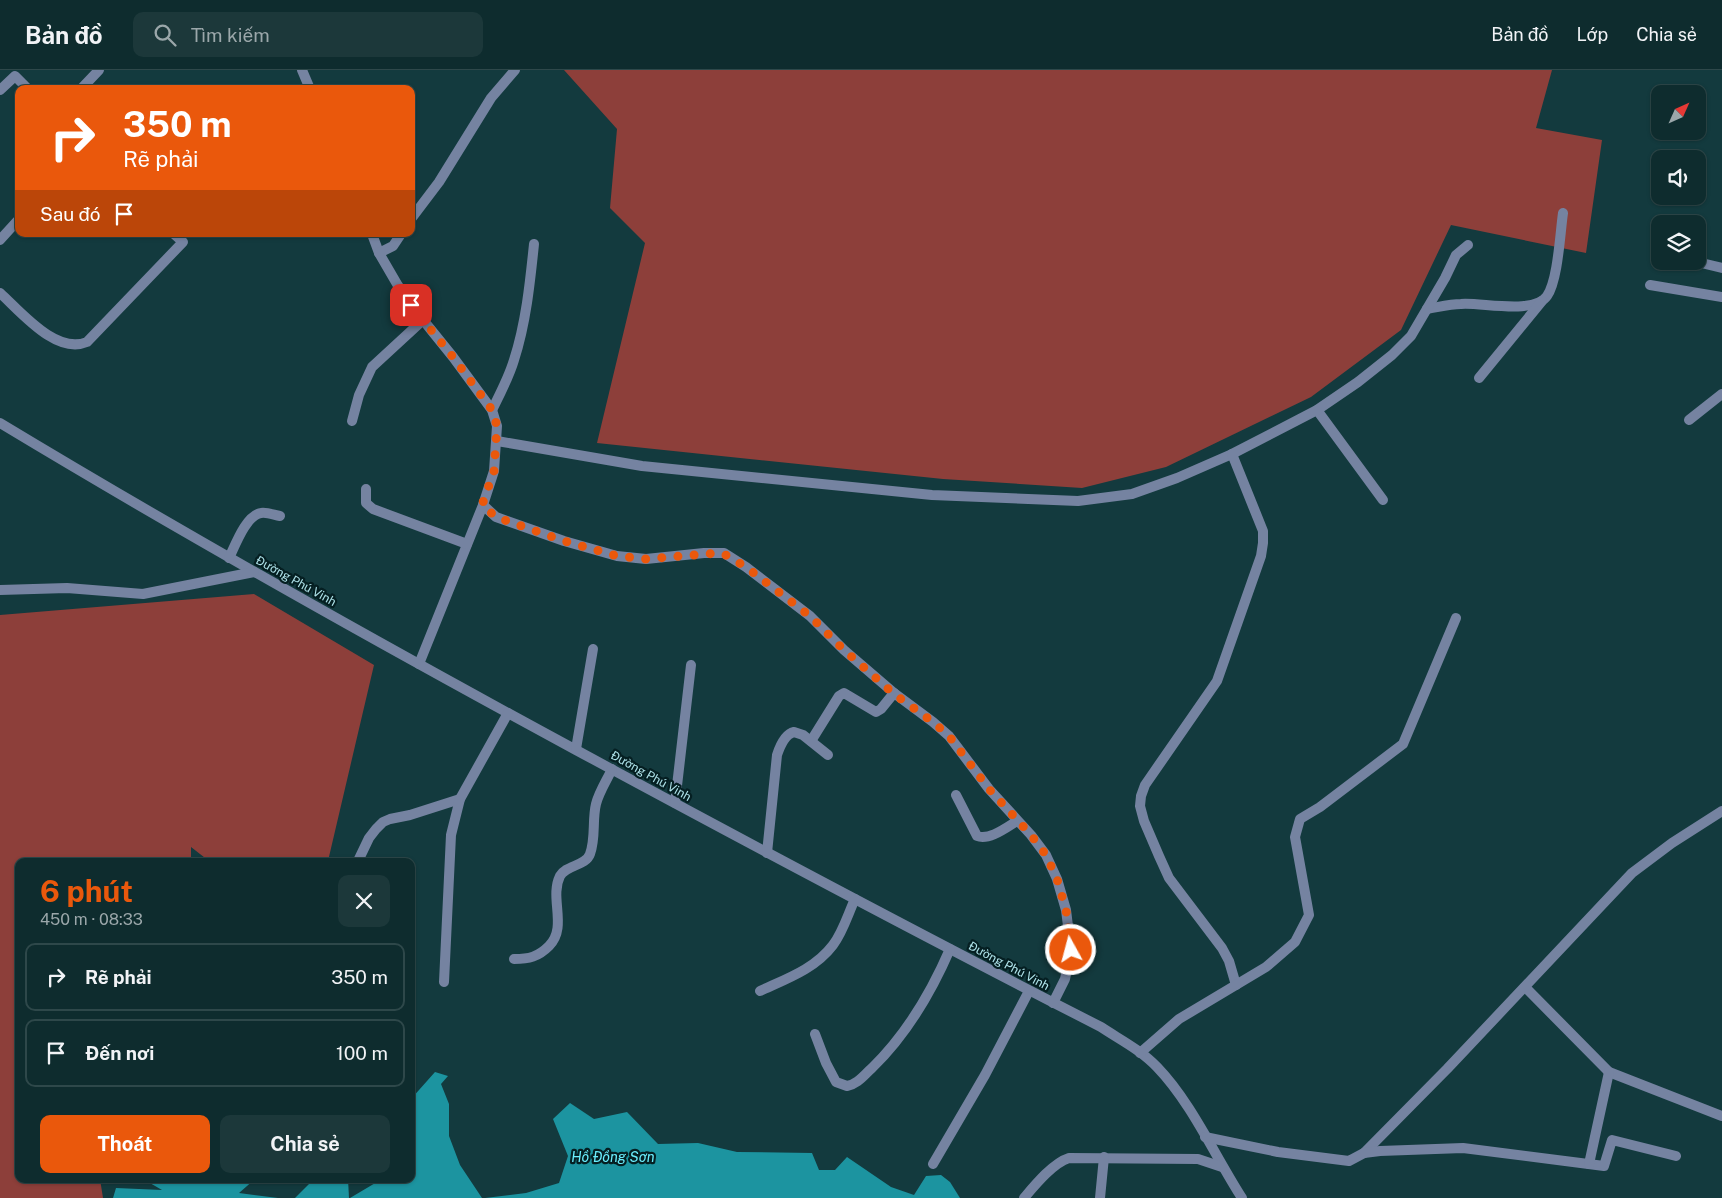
<!DOCTYPE html>
<html lang="vi">
<meta charset="utf-8">
<style>
:root{--surface:#0e2c2e;--page:#1c383a;--text:#f1f3f6;--muted:#9ba7aa;--line:#2e484a;--accent:#ea580c}
body{margin:0;font-family:"Public Sans",sans-serif;background:var(--page);color:var(--text);height:100vh;display:flex;flex-direction:column;font-size:19px;white-space:nowrap}
*{box-sizing:border-box;margin:0}
p{font-size:16px;color:var(--muted)}
.icon{flex:none;width:28px;height:28px;fill:none;stroke:currentColor;stroke-width:2;stroke-linecap:round;stroke-linejoin:round}
.map{position:relative;flex:1;overflow:hidden}
.drawer{position:absolute;left:15px;top:788px;width:400px;height:325px;display:flex;flex-direction:column;background:var(--surface);border-radius:10px;box-shadow:0 1px 4px #0004,0 0 0 1px var(--line)}
.drawer>*{flex:none}
.banner{position:absolute;left:15px;top:15px;width:400px;height:152px;border-radius:10px;box-shadow:0 1px 4px #0004,0 0 0 1px var(--line);background:#ea580c;color:#fff;overflow:hidden}
.needle{width:32px;rotate:45deg}
.tools{position:absolute;left:1651px;top:15px;display:grid;gap:10px}
.tools a{display:grid;place-items:center;width:55px;height:55px;border-radius:10px;background:var(--surface);box-shadow:0 1px 4px #0004,0 0 0 1px var(--line);font-size:25px}
.pin{position:absolute;display:grid;place-items:center;width:42px;height:42px;color:#fff;margin:-21px;border-radius:10px;box-shadow:0 2px 8px #0006}
.me{position:absolute;width:55px;margin:-28px;rotate:353deg;stroke-linejoin:round;filter:drop-shadow(0 0 4px #0008)}
.turn{display:flex;align-items:center;gap:18px;height:105px;padding:0 25px;font-size:22px}
.turn .icon{width:65px;height:65px;stroke-width:2.5}
.turn b{display:block;font-size:35px;line-height:42px}
.then{display:flex;align-items:center;height:48px;padding:0 25px;background:#0003;gap:10px;font-size:19px}
.round{display:grid;place-items:center;flex:none;width:52px;height:52px;border-radius:10px;background:var(--page)}
.summary{display:flex;align-items:center;justify-content:space-between;height:85px;padding:0 25px}
h1{font-size:30px;font-weight:700;line-height:38px;color:var(--accent)}
.button{display:flex;gap:10px;margin-top:auto;padding:10px 25px}
.button a{flex:1;height:58px;border-radius:10px;background:var(--accent);color:#fff;font-size:20px;font-weight:700;line-height:58px;text-align:center}
.button a+a{background:var(--page);color:var(--text)}
ul{padding:0;list-style:none}
li{display:flex;align-items:center;gap:15px;height:68px;margin:0 10px 8px;padding:0 15px;border:2px solid var(--line);border-radius:10px}
li div{flex:1}
li b{display:block;font-size:19px}
li em{font-style:normal}
header{display:flex;align-items:center;gap:30px;box-sizing:border-box;height:70px;padding:0 25px;background:var(--surface);border-bottom:1px solid var(--line)}
header strong{font-size:24px}
nav{display:flex;gap:28px;margin-inline-start:auto;font-size:18px}
.search{width:350px;height:45px;background:var(--page);display:flex;align-items:center;gap:12px;box-sizing:border-box;padding:0 18px;border-radius:10px;color:var(--muted);font-size:19px}
.map>svg:first-child{display:block}
.green{fill:#8d3f3a}
.water{fill:#1c94a0}
.lines{fill:none;stroke-linecap:round;stroke-linejoin:round}
.minor{stroke:#7583a1;stroke-width:10}
.route{stroke:#ea580c;stroke-width:9;stroke-dasharray:0 16.2}
.labels{text-anchor:middle;stroke-width:4.5;stroke-linejoin:round;paint-order:stroke}
.street-label{font-size:12px;fill:#b0e4eb;stroke:#051f22}
.water-label{font-size:14px;font-style:italic;fill:#6beffe;stroke:#051f22}
</style>
<header>
<strong>Bản đồ</strong>
<div class="search"><svg class="icon" aria-label="search" viewBox="0 0 24 24"><circle cx="10" cy="10" r="6"/><path d="M15 15l6 6"/></svg>Tìm kiếm</div>
<nav><a>Bản đồ</a><a>Lớp</a><a>Chia sẻ</a></nav>
</header>
<div class="map">
<svg width="1722" height="1128" viewBox="0 0 1722 1128">
<rect width="100%" height="100%" fill="#133a3e"/>
<g class="green">
<polygon points="564,0 1552,0 1536,58 1602,70 1586,183 1451,155 1401,260 1311,327 1166,397 1082,418 943,409 597,373 645,173 610,138 617,59"/>
<polygon points="254,524 374,595 328,791 209,791 191,777 191,791 19,791 19,1109 100,1109 103,1128 0,1128 0,545"/>
</g>
<g class="water">
<polygon points="435,1002 448,1006 441,1014 449,1034 449,1066 460,1095 482,1128 350,1128 382,1109 411,1109 411,1029"/>
<polygon points="570,1033 594,1049 627,1042 658,1074 698,1073 737,1082 812,1083 819,1100 835,1100 847,1087 891,1117 914,1125 926,1106 941,1105 950,1112 960,1128 485,1128 526,1123 559,1113 568,1086 553,1049"/>
<polygon points="143,1109 255,1109 239,1123 278,1128 113,1128 116,1118 162,1120"/>
<polygon points="314,1109 348,1109 349,1128 295,1128"/>
</g>
<g class="lines">
<g class="minor">
<polyline points="302,0 310,19"/>
<polyline points="81,19 99,0"/>
<polyline points="0,20 15,6 28,19"/>
<polyline points="411,149 439,112 491,28 515,0"/>
<polyline points="372,164 379,183 397,214 411,235 453,287 492,340 497,356 494,401 483,435 419,594"/>
<polyline points="0,170 19,149"/>
<polyline points="1655,182 1660,183"/>
<polyline points="379,183 393,176 401,164"/>
<polyline points="1693,191 1722,198"/>
<polyline points="1650,215 1722,227"/>
<path d="M0 223C21 242 56 285 87 272L183 172 174 164"/>
<path d="M1427 239C1439 237 1450 234 1461 234 1481 232 1534 245 1547 226 1558 210 1560 164 1563 143"/>
<polyline points="1479,308 1542,231"/>
<path d="M492 340C500 324 509 307 514 290 526 253 530 213 534 174"/>
<polyline points="1317,340 1383,430"/>
<polyline points="1689,350 1722,324"/>
<polyline points="352,351 359,325 372,297 423,250"/>
<path d="M0 353C189 467 382 575 576 680 750 774 925 867 1101 957 1119 969 1141 980 1157 997 1191 1032 1215 1086 1242 1128"/>
<polyline points="497,371 642,396 932,425 1078,431 1132,424 1177,408 1232,384 1317,340 1358,312 1392,285 1411,266 1445,208 1456,185 1468,175"/>
<polyline points="1232,384 1263,461 1263,473 1261,486 1217,611 1145,715 1141,726 1140,736 1144,751 1159,786 1169,808 1222,878 1229,891 1236,915"/>
<polyline points="366,419 366,433 373,439 467,474"/>
<polyline points="483,435 496,447 564,471 617,486 646,489 704,483 724,483 746,497 810,546 844,580 894,623 933,652 949,666 989,719 1031,765 1046,785 1057,809 1066,840 1071,880 1065,909 1053,933"/>
<path d="M229 488C235 476 246 445 261 443 267 442 274 445 280 446"/>
<polyline points="0,520 67,518 143,524 254,502"/>
<polyline points="811,671 839,626 844,623 876,642 881,639 894,623"/>
<polyline points="576,679 593,579"/>
<path d="M956 725 977 766C989 771 1007 757 1017 751"/>
<polyline points="675,733 691,595"/>
<path d="M767 783 777 685C780 676 785 664 794 662L803 665 828 685"/>
<polyline points="358,791 369,768 376,759 383,752 390,749 410,745 460,729"/>
<path d="M514 889C529 889 538 887 549 876 568 857 549 828 560 806 566 795 586 796 590 784 596 768 592 750 596 734 599 722 607 710 612 699"/>
<polyline points="444,912 451,765 460,729 508,643"/>
<polyline points="1525,917 1609,1002 1722,1046"/>
<path d="M760 921C786 909 815 899 833 875 843 862 848 844 855 829"/>
<path d="M815 964 826 993 836 1012 847 1016C858 1014 864 1005 872 998 907 964 931 923 950 879"/>
<polyline points="1140,983 1179,949 1266,897 1295,872 1309,845 1295,767 1300,749 1320,737 1403,674 1456,548"/>
<polyline points="1205,1067 1278,1082 1349,1091 1364,1083 1447,999 1632,803 1672,773 1722,741"/>
<polyline points="1364,1083 1380,1081 1463,1078 1604,1096 1612,1070 1676,1086"/>
<polyline points="933,1094 985,1005 1029,921"/>
<polyline points="1589,1094 1609,1002"/>
<path d="M1024 1128C1035 1115 1053 1093 1069 1088L1198 1089 1222 1097"/>
<polyline points="1100,1128 1104,1087"/>
</g>
</g>
<g class="lines">
<polyline class="route" points="411,235 453,287 492,340 497,356 494,401 482,435 496,447 564,471 617,486 646,489 718,483 724,484 746,497 810,546 844,580 894,624 933,652 949,666 989,719 1031,765 1046,785 1057,809 1066,840 1071,880"/>
</g>
<g class="labels">
<g class="street-label">
<text transform="translate(296 511) rotate(29)" y="4">Đường Phú Vinh</text>
<text transform="translate(651 706) rotate(29)" y="4">Đường Phú Vinh</text>
<text transform="translate(1009 896) rotate(28)" y="4">Đường Phú Vinh</text>
</g>
<g class="water-label">
<text x="613" y="1092">Hồ Đồng Sơn</text>
</g>
</g>
</svg>
<div class="tools">
<a><svg class="needle" viewBox="-14 -14 28 28"><path d="M0-13l5 13h-10z" fill="#e53935"/><path d="M0 13l5-13h-10z" fill="#9ba7aa"/></svg></a>
<a><svg class="icon" aria-label="sound" viewBox="0 0 24 24"><path d="M4 9h4l5-4v14l-5-4H4zM17 9q2 3 0 6"/></svg></a>
<a><svg class="icon" aria-label="layers" viewBox="0 0 24 24"><path d="M12 4l9 5-9 5-9-5zM3 14l9 5 9-5"/></svg></a>
</div>
<div class="pin" style="left:411px;top:235px;background:#d93025"><svg class="icon" aria-label="arrive" viewBox="0 0 24 24"><path d="M6 21V4h12l-3 4 3 4H6"/></svg></div>
<svg class="me" style="left:1071px;top:880px" viewBox="-20 -20 40 40"><circle r="17" fill="#ea580c" stroke="#fff" stroke-width="3"/><path d="M0-11L8 9 0 5-8 9z" fill="#fff"/></svg>
<div class="banner">
<div class="turn"><svg class="icon" aria-label="right" viewBox="0 0 24 24"><path d="M7 20v-9h11M14 6l5 5-5 5"/></svg><div><b>350 m</b>Rẽ phải</div></div>
<div class="then">Sau đó<svg class="icon" aria-label="arrive" viewBox="0 0 24 24"><path d="M6 21V4h12l-3 4 3 4H6"/></svg></div>
</div>
<section class="drawer">
<div class="summary"><div><h1>6 phút</h1><p>450 m · 08:33</p></div><a class="round"><svg class="icon" aria-label="close" viewBox="0 0 24 24"><path d="M6 6l12 12M18 6L6 18"/></svg></a></div>
<ul>
<li><svg class="icon" aria-label="right" viewBox="0 0 24 24"><path d="M7 20v-9h11M14 6l5 5-5 5"/></svg><div><b>Rẽ phải</b></div><em>350 m</em></li>
<li><svg class="icon" aria-label="arrive" viewBox="0 0 24 24"><path d="M6 21V4h12l-3 4 3 4H6"/></svg><div><b>Đến nơi</b></div><em>100 m</em></li>
</ul>
<div class="button"><a>Thoát</a><a>Chia sẻ</a></div>
</section>
</div>
